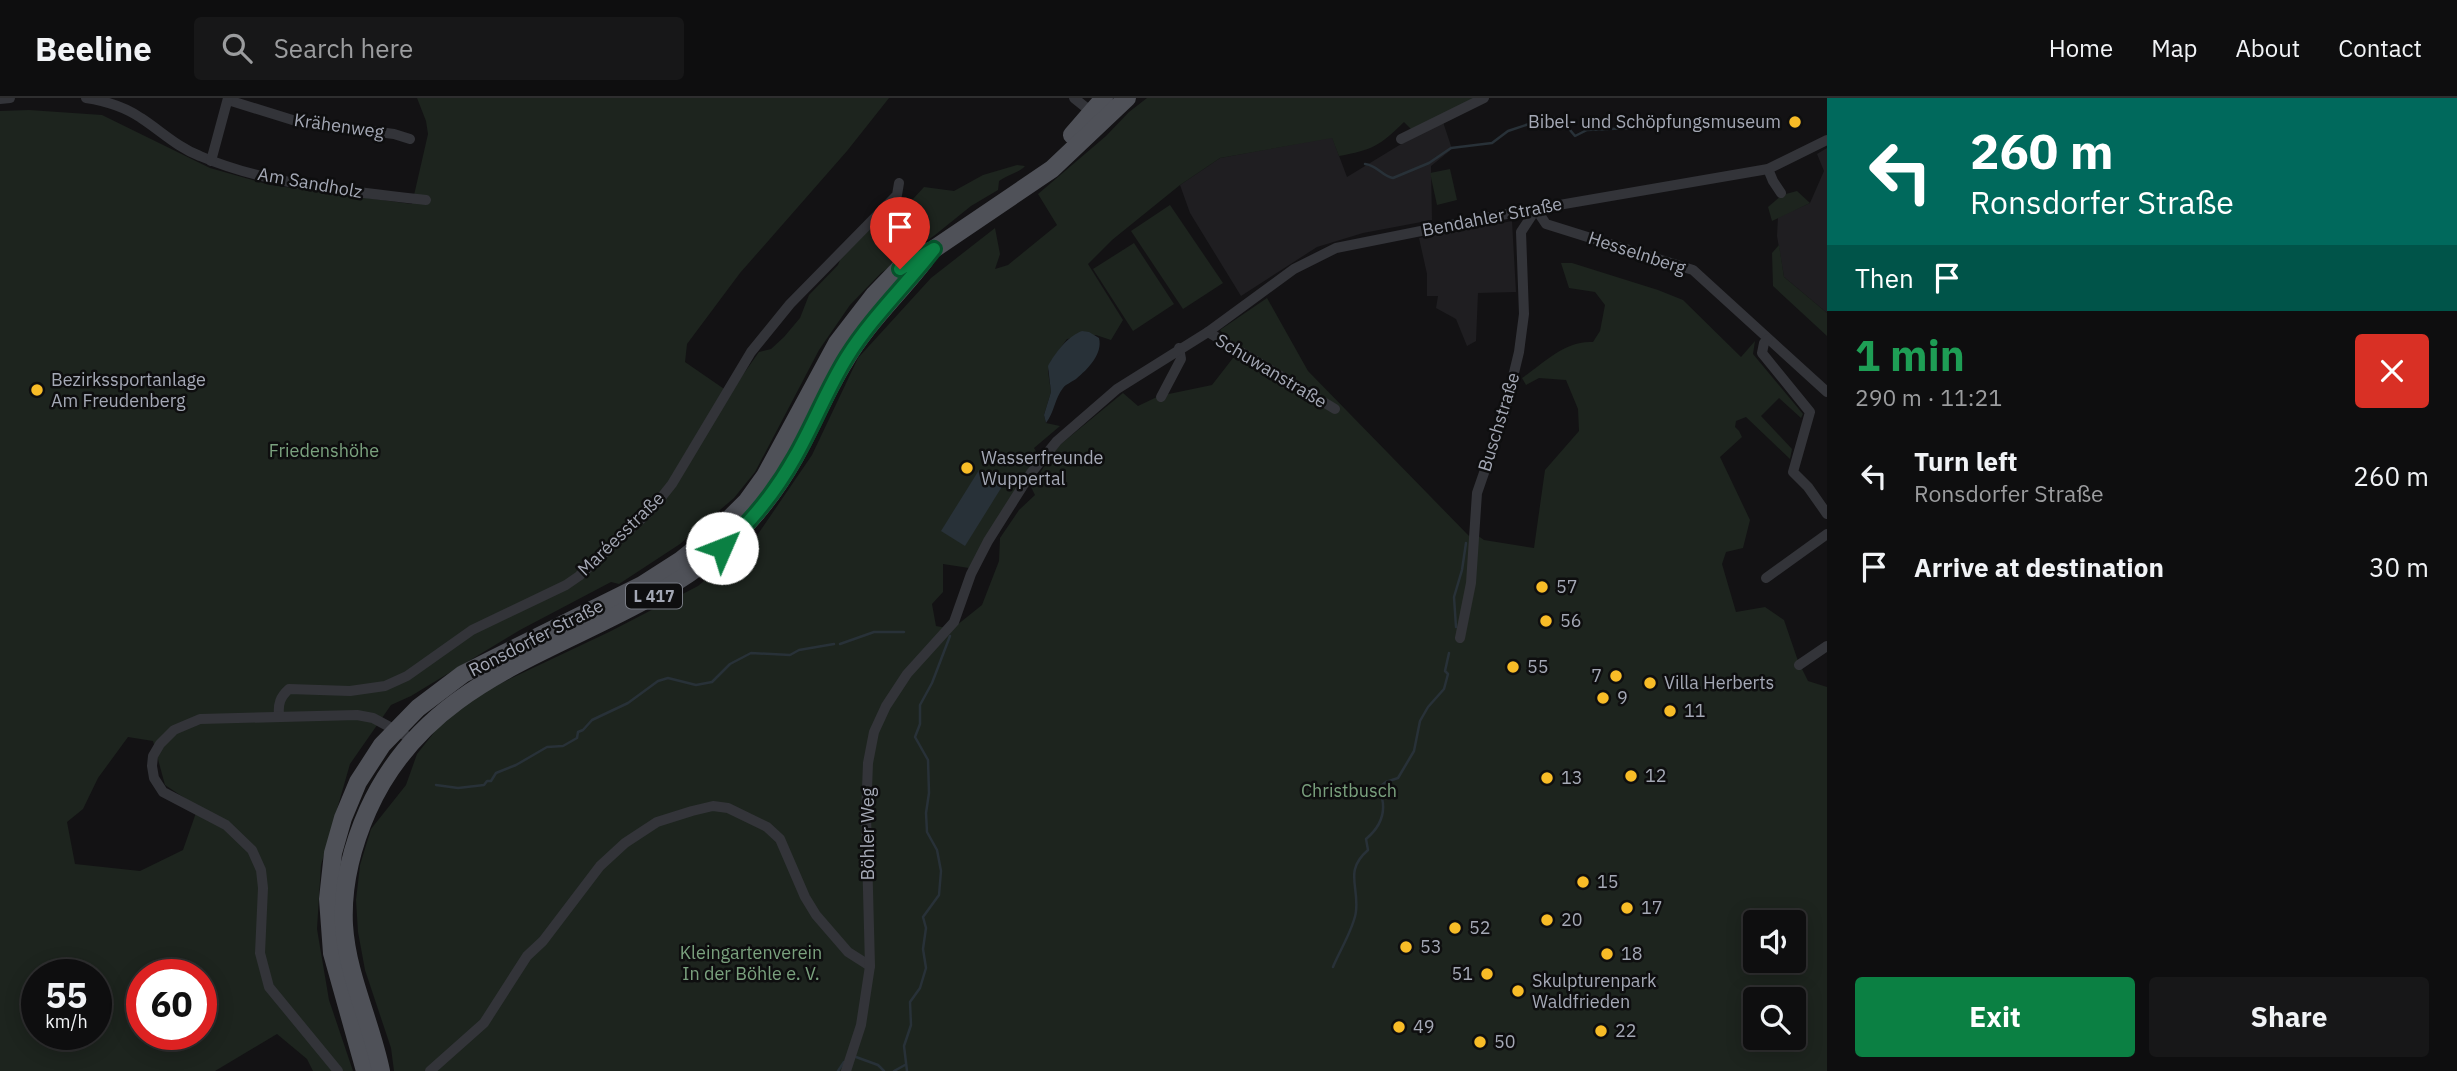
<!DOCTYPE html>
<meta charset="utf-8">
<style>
:root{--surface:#0e0e0f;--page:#171718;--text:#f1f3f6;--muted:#9b9c9e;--line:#2e2e2f;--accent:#0b8043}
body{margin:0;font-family:"IBM Plex Sans",sans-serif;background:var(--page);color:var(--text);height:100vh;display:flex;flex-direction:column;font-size:26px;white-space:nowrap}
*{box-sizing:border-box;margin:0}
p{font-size:23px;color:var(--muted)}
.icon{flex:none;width:38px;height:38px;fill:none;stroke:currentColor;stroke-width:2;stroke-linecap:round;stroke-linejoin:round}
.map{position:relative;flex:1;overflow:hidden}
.side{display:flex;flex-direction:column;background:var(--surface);width:630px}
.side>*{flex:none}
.guide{background:#00695c;color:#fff;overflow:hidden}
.controls{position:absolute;left:1743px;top:812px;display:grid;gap:14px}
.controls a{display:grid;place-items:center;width:63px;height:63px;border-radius:7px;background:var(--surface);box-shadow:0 4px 18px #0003,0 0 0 2px var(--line);font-size:35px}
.speed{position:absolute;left:21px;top:861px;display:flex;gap:14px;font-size:35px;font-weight:700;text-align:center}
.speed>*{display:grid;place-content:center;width:91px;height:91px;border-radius:50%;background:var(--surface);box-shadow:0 4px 18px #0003,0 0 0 2px var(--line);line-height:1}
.speed small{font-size:18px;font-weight:400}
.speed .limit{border:10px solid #d22;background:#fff;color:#111}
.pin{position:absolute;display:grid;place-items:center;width:60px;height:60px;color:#fff;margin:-72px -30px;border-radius:50% 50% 50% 0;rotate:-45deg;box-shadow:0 0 7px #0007}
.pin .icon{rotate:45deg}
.me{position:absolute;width:77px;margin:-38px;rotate:46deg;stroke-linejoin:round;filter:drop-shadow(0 0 5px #0008)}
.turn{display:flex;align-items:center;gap:24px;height:147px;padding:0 28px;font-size:32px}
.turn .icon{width:91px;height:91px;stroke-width:2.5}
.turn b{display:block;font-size:49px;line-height:60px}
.then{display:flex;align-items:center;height:66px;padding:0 28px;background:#0003;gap:14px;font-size:26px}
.round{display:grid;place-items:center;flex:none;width:74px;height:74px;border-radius:7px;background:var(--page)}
.head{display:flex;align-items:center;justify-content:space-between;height:119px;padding:0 28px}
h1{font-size:42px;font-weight:700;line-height:52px;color:#1e9e55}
.cta{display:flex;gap:14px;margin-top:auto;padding:14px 28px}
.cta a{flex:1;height:80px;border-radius:7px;background:var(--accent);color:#fff;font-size:28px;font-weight:700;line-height:80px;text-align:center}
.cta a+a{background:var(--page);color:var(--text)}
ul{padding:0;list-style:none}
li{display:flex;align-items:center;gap:21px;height:91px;padding:0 28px}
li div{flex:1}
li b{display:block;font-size:26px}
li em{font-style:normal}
header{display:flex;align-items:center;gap:42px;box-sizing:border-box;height:98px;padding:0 35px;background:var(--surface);border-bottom:2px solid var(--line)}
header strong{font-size:33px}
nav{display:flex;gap:38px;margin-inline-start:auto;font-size:24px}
.search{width:490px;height:63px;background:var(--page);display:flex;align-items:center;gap:18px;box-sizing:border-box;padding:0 24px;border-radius:7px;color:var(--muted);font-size:26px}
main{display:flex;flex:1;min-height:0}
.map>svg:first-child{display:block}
.built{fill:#1f1e21}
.green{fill:#1d241e;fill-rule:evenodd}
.water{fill:#283138}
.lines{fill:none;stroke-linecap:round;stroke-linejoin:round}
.stream{stroke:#283138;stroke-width:2.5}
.minor{stroke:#333439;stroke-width:10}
.primary{stroke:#4f5158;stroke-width:18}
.route-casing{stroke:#07532c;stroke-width:18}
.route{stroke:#0b8043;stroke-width:12}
.poi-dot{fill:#f8bc27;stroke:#0e0e0f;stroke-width:2.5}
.labels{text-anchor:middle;stroke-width:5;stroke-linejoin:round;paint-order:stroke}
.shield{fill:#0e0e0f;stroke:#777a83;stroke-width:2}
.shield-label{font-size:16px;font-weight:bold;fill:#a4a8b5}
.poi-label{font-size:18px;fill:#a4a8b5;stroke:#0e0e0f;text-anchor:start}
.street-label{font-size:18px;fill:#a4a8b5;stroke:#0e0e0f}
.park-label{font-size:18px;fill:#7aa17e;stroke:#0e0e0f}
</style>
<header>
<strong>Beeline</strong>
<div class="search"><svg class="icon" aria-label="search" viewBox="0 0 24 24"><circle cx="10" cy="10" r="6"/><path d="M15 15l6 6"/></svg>Search here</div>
<nav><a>Home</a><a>Map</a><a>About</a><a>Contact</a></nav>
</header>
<main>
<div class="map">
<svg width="1827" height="973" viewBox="0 0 1827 973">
<rect width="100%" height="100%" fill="#131214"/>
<g class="built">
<polygon points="1443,24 1452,51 1431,68 1432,122 1363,135 1317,149 1241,198 1190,115 1180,87 1220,60 1332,39 1347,79 1411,40"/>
<polygon points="1827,50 1827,215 1784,179 1777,138 1778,119 1810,105 1824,73 1817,56"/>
<polygon points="1512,123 1516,194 1478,195 1476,243 1467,248 1456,221 1436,210 1438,198 1427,198 1427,176 1419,140"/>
</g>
<g class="green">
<path d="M417 0H889L847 53 740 175 687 246 685 264 730 295 759 254 771 251 784 239 800 220 809 197 838 167 844 152 897 105 913 101 924 89 954 93 983 77 1017 67 1025 68C1019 75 1007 77 999 83L998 92 971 108 935 137 881 175 850 207 819 252 755 374 734 400 680 446 619 486 611 484 520 532 411 598 391 607 350 666 321 767 317 831 329 902 353 973H313L307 961 277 936 215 973H0V13L29 12 102 17 210 70 270 87 412 106 428 36 426 23ZM128 639 153 643 165 687 198 709 183 752 140 773 75 766 67 724 83 711 98 680ZM37 877H96V936H37ZM142 877H201V936H142Z"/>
<path d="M1147 0H1483L1412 32 1404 24C1380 48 1372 52 1339 58L1332 40 1220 60 1180 87 1112 142 1088 166 1123 222 1111 242 1096 237 1067 241 1051 263 1048 273 1051 294 1044 317 1046 325 1060 328 1034 350 1040 361 969 470 943 466V494L932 506 936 528 952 531 982 507 999 463 1000 440 1019 412 1035 397 1031 389 1056 350 1123 295 1138 308 1159 298 1212 287 1240 251 1230 244 1220 232 1267 200 1308 273 1469 438 1474 435 1484 442 1534 450 1545 372 1579 333 1578 311 1566 282 1539 280 1526 287 1522 280C1544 265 1565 242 1593 244L1600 233 1605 207 1595 194 1569 190 1561 165H1572L1658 192 1683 202 1741 259 1755 243 1753 256 1803 316 1801 320 1779 300 1761 318 1792 351 1790 361 1746 319 1736 323 1735 329 1739 333 1742 339 1720 359 1750 422 1743 450 1726 454 1722 466 1736 514 1765 509 1784 522 1798 563 1808 583 1827 589V973H394L391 950 365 872 358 834 356 802 360 767 371 731 406 687 417 656 436 632 476 597 609 534 698 488 756 439 812 357 858 260 931 180 995 130 1000 156 995 171 1008 167 1057 127 1038 96 1106 38 1129 14ZM1755 824H1794V863H1755ZM1755 901H1794V940H1755Z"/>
<polygon points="1450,71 1457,102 1437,107 1430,75"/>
<polygon points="1797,93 1810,105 1772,123 1768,109 1782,97"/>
<polygon points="1170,107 1223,185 1183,211 1131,133"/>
<polygon points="1134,145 1174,206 1133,233 1093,171"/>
<polygon points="1779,147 1784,179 1827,215 1827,238 1773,188 1772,155"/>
</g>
<g class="water">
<path d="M1082 233 1089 234 1099 240C1103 256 1088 271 1076 281 1072 284 1066 286 1063 290 1055 300 1054 315 1046 325L1044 317 1051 294 1048 268C1055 255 1068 238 1082 233Z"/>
<polygon points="979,372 1003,387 965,448 941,433"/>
</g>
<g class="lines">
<g class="stream">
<path d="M1365 66C1377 67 1382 78 1393 80L1429 65 1451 50 1492 45 1508 33 1544 21 1554 20 1565 26 1575 38 1587 32 1653 29 1669 20"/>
<polyline points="1456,529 1454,499 1462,472 1466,445"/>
<polyline points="840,546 874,534 904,534"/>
<polyline points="436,687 458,690 484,687 487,683 491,683 496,675 516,667 547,649 563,648 577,640 578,634 583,632 592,622 628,605 658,583 668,580 696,587 712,584 730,566 751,555 790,557 799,552 834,546"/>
<path d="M1333 869C1339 854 1355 828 1356 813 1359 787 1344 773 1368 752L1366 741C1378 731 1386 717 1382 700L1374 693 1386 684 1398 680 1414 653 1420 623 1428 609 1444 591 1448 576 1445 573 1449 555"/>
<polyline points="856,959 878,967 884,973"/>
<polyline points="838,973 844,964"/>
<polyline points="894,973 905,967"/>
<polyline points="907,973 904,948 911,927 910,904 920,890 926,870 923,851 926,830 923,819 939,797 941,773 937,752 927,734 926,715 929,695 928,662 915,639 920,626 920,607 932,585 950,538"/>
</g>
<g class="minor">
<path d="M86 0C106 3 125 9 141 20 161 33 177 49 200 58 270 88 350 93 426 102"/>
<polyline points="1074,0 1094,16"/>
<polyline points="0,1 10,0"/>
<polyline points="228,2 299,24 394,36 410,41"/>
<polyline points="1401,41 1484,0"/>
<polyline points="211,63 228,0"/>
<polyline points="1768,71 1773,83 1781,95"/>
<polyline points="1536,111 1546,126 1693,172 1827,294"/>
<polyline points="1208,234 1335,311"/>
<polyline points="1768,241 1764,245 1762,255 1810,314 1793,374 1808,389 1827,416"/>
<polyline points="1161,299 1181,261 1179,250"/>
<polyline points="1766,480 1827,436"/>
<polyline points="1460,540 1471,485 1477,395 1503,320 1519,254 1524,216 1521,134 1536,111"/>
<polyline points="1799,567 1827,548"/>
<path d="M279 617C278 606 280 599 289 591L350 593 385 588 407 578 472 532 566 487 579 478 652 411 672 386 751 254 790 206 897 97 899 85"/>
<polyline points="338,973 269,889 260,855 263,790 261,772 252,752 226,727 163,694 154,680 152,668 153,658 160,646 174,632 200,621 357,617 373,620 414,642"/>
<polyline points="430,973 484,925 527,858 543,843 600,768 625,745 657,724 692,713 713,708 728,710 767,729 780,741 805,799 816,817 848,854 870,868"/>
<polyline points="846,973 861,927 870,868 866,717 868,665 874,634 886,608 907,576 954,524 971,476 988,443 1031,375 1057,343 1117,291 1208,234 1294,171 1336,150 1501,117 1768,71 1827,42"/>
</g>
<g class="primary">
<polyline points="1072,37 1104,0"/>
<polyline points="365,973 332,855 328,801 333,755 343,720 358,684 382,647 418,610 463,576 642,487 681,462 715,435 747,403 765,378 837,245 874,197 899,171 912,162 934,151 1052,71 1127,0"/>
<path d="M381 973C371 924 347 877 344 827 342 787 352 748 368 712 437 558 606 550 721 451 751 425 776 393 795 359 813 327 826 293 845 263 867 225 899 196 925 162"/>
</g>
</g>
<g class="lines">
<g class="route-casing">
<path id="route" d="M722 450C752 423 776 393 795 359 814 326 827 291 847 259 872 219 906 187 934 151L900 171"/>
</g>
<use href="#route" class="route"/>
</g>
<g class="poi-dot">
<circle cx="1795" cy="24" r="7"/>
<circle cx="37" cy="292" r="7"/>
<circle cx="967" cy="370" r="7"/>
<circle cx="1542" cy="489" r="7"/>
<circle cx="1546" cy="523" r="7"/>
<circle cx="1513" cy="569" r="7"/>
<circle cx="1616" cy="578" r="7"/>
<circle cx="1650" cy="585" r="7"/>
<circle cx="1603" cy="600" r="7"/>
<circle cx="1670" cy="613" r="7"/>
<circle cx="1631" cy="678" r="7"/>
<circle cx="1547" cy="680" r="7"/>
<circle cx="1583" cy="784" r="7"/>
<circle cx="1627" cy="810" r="7"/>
<circle cx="1547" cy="822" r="7"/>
<circle cx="1455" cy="830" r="7"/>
<circle cx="1406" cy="849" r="7"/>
<circle cx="1607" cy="856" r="7"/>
<circle cx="1487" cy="876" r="7"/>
<circle cx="1518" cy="893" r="7"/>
<circle cx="1399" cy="929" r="7"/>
<circle cx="1601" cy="933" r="7"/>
<circle cx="1480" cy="944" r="7"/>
</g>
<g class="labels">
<rect class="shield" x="626" y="485.5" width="56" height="25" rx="5"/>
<g class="shield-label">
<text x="654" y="504">L 417</text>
</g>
<g class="poi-label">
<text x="1781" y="30" text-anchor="end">Bibel- und Schöpfungsmuseum</text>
<text x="51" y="288">Bezirkssportanlage<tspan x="51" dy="21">Am Freudenberg</tspan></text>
<text x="981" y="366">Wasserfreunde<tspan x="981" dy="21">Wuppertal</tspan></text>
<text x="1556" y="495">57</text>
<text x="1560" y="529">56</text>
<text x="1527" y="575">55</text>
<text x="1602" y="584" text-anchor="end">7</text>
<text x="1664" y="591">Villa Herberts</text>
<text x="1617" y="606">9</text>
<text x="1684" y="619">11</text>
<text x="1645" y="684">12</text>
<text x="1561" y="686">13</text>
<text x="1597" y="790">15</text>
<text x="1641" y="816">17</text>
<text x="1561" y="828">20</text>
<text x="1469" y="836">52</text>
<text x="1420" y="855">53</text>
<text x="1621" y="862">18</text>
<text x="1473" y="882" text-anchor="end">51</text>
<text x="1532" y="889">Skulpturenpark<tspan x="1532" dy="21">Waldfrieden</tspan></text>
<text x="1413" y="935">49</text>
<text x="1615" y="939">22</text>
<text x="1494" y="950">50</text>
</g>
<g class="street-label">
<text transform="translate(339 28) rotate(8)" y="6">Krähenweg</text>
<text transform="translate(310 85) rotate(10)" y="6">Am Sandholz</text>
<text transform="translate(1492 119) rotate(-11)" y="6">Bendahler Straße</text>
<text transform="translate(1637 155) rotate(18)" y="6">Hesselnberg</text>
<text transform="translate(1271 273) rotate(31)" y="6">Schuwanstraße</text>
<text transform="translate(1499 324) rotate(-73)" y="6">Buschstraße</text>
<text transform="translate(621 436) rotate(-44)" y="6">Maréesstraße</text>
<text transform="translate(536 540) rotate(-27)" y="6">Ronsdorfer Straße</text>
<text transform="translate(868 736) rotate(-90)" y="6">Böhler Weg</text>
</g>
<g class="park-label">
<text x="324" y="359">Friedenshöhe</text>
<text x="1349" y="699">Christbusch</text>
<text x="751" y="861">Kleingartenverein<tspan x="751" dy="21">In der Böhle e. V.</tspan></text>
</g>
</g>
</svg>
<div class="controls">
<a><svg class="icon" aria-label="sound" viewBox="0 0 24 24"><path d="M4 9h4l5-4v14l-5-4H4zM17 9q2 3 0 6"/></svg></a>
<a><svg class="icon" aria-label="search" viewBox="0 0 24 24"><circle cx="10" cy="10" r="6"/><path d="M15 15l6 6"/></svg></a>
</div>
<div class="speed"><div>55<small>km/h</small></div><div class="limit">60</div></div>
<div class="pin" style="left:900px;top:171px;background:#d93025"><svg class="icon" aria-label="arrive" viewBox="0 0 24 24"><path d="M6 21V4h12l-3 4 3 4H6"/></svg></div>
<svg class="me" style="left:722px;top:450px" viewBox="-20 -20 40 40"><circle r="19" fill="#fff"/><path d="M0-13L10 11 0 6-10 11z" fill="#0b8043"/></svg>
</div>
<section class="side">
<div class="guide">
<div class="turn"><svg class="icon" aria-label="left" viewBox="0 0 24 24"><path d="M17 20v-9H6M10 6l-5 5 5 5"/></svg><div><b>260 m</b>Ronsdorfer Straße</div></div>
<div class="then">Then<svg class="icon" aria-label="arrive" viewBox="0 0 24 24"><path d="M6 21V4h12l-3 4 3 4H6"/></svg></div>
</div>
<div class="head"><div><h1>1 min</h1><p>290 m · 11:21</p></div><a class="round" style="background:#d93025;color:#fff"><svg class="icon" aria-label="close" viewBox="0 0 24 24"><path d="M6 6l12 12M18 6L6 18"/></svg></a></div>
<ul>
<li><svg class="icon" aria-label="left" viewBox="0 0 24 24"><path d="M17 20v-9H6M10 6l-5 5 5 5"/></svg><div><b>Turn left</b><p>Ronsdorfer Straße</p></div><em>260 m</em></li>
<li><svg class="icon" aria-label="arrive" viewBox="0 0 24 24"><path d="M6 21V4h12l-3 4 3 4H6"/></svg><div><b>Arrive at destination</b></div><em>30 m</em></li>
</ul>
<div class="cta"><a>Exit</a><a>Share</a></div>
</section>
</main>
